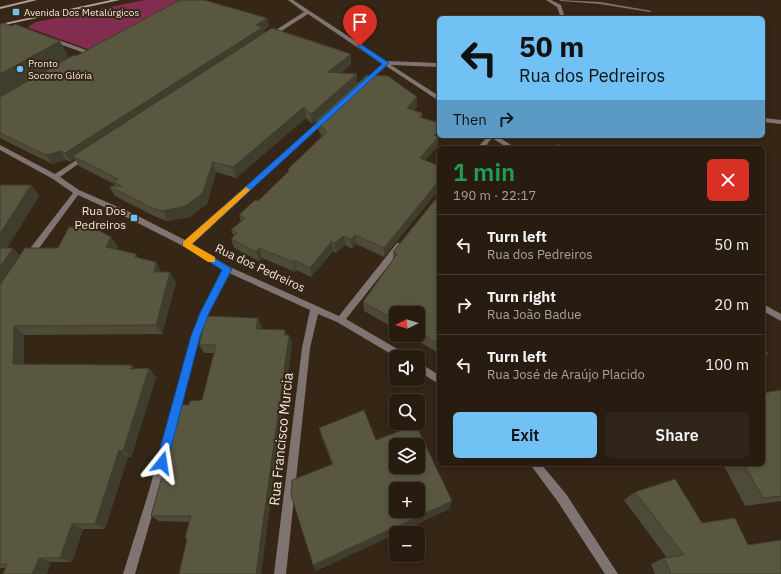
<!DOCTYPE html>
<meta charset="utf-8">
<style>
:root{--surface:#281c10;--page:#302519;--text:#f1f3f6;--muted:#a5a19f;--line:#443a30;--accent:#72c1f5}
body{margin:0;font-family:"IBM Plex Sans",sans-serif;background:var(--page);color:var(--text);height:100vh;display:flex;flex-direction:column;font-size:15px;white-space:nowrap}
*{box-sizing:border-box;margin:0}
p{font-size:13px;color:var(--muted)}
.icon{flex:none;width:22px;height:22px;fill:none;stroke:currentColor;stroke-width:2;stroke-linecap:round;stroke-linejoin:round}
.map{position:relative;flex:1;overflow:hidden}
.sheet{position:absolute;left:437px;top:146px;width:328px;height:320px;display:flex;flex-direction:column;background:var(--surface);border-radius:6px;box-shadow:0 2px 6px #0003,0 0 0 1px var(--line)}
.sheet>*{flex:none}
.guide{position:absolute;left:437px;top:16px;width:328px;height:122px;border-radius:6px;box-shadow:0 2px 6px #0003,0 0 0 1px var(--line);background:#72c1f5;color:#111;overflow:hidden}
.needle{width:26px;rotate:265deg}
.controls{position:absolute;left:389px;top:306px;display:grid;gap:8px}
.controls a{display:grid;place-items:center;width:36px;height:36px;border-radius:6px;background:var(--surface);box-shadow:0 2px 6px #0003,0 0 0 1px var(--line);font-size:20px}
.pin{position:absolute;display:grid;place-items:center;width:34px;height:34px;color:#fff;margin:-41px -17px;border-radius:50% 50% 50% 0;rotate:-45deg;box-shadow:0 0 4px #0007}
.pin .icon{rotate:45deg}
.me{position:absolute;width:44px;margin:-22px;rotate:15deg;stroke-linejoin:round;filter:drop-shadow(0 0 3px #0008)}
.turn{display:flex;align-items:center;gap:14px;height:84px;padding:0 16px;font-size:18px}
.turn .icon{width:52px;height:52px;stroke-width:2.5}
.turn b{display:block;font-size:28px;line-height:34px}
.then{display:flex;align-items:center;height:38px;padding:0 16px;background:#0003;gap:8px;font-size:15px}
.round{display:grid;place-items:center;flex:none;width:42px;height:42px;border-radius:6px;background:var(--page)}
.summary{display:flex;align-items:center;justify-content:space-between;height:68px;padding:0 16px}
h1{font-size:24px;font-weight:600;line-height:30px;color:#1e9e55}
.action{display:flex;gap:8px;margin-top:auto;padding:8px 16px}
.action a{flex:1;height:46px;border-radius:6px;background:var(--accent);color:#111;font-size:16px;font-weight:600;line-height:46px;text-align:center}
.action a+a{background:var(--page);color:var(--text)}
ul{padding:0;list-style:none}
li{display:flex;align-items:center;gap:12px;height:60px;padding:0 16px;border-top:1px solid var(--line)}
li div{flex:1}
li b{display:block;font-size:15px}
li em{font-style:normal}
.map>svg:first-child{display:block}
.green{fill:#802d4f}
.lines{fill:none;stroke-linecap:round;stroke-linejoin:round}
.street{fill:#807472;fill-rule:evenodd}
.secondary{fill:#b29f9b;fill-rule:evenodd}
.wall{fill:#4d4b37}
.shaded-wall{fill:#3f3d2d}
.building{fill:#5a5740;stroke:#3f3d2d;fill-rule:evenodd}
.route{fill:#1a73e8;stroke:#114b97}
.slow{fill:#f59e0b}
.poi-dot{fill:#72c1f5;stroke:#352616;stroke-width:1.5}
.labels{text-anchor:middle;stroke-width:4;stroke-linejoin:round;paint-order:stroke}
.far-poi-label{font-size:10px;fill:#f2e8de;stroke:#352616;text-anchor:start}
.poi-label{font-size:12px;fill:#f2e8de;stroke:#352616;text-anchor:end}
.street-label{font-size:12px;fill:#f2e8de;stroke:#352616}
.near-street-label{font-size:14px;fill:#f2e8de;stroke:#352616}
</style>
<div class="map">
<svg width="781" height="574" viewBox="0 0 781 574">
<rect width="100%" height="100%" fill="#352616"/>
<polygon class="green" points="144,0 179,0 93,51 29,28 29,26 36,22"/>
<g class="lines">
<g class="street">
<polygon points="288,0 293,0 386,61 439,63 439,67 391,65 439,96 439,101 386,66 367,84 363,84 363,82 382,64 308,14 272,37 268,37 268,35 304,12"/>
<polygon points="546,0 551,0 561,5 565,18 561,18 557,7"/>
<polygon points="559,0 600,2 652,11 650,12 600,4 561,1"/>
<polygon points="53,38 94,53 95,54 90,55 51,41 50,40"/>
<polygon points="325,117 327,118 327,120 191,244 230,267 339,316 397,243 403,243 404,245 403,247 346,319 406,354 407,357 396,357 337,322 318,314 310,348 286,574 274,574 302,348 310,310 229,273 208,313 199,336 159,491 135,574 123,574 149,491 191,336 200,313 223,270 183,246 128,218 78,195 31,259 25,259 24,257 25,255 73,193 53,179 0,150 0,145 55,174 84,155 88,155 88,157 60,177 79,190 134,214 185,240 323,118"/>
<polygon points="763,118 781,120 781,124 763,122"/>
<polygon points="488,136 497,136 516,148 508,148 492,138 484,148 477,148"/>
<polygon points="763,304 781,314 781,321 763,311"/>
<polygon points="418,362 439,375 439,384 418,371"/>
<polygon points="530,464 541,464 566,494 618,574 605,574 558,502"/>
</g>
<g class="secondary">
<polygon points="29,0 37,0 0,9 0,7"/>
<polygon points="111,0 120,0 0,26 0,24"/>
</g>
</g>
<g class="wall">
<polygon points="0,24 69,58 76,56 269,26 264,30 265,33 351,64 341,73 357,84 417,107 414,110 422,113 422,118 438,140 437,147 425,160 439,166 439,193 436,193 384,257 356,244 352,249 345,245 336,253 333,251 311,277 296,270 295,272 262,258 259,261 234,248 231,239 234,236 231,230 241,221 239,215 258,201 288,172 288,169 322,136 318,130 316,121 312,124 306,118 236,178 216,172 207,204 190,217 168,221 158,218 115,196 109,186 115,186 114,184 79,166 75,159 71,162 66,160 52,164 0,138"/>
<polygon points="0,185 31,185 39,196 7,248 20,256 111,237 118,247 117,250 136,254 138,258 156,262 161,272 176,282 162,334 24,335 24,365 132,365 135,369 156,377 131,458 128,457 105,529 83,529 72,562 51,562 6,568 0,568"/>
<polygon points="439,195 439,353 407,335 418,335 418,313 396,313 396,329 364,311 363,302 393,259 393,252"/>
<polygon points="258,318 262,327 261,329 285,330 286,335 289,335 292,344 187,539 185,538 190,522 159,521 151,516 202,400 214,353 204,353 199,345"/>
<polygon points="781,390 781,501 745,506 723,464 763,464"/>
<polygon points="319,428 376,440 449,509 316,571 313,565 332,464 322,438"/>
<polygon points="635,492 748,545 781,574 655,574 651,564 664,558 667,558 624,500"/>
</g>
<g class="shaded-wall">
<polygon points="267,18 269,26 264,30 265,36 73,156 75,159 71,162 65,153"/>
<polygon points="60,41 71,61 0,102 0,74"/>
<polygon points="351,54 351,64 329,83 328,72"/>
<polygon points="357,74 357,84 312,124 311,114"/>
<polygon points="417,97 417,107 407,118 407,108"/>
<polygon points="304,107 306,118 236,178 233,167"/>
<polygon points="439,130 439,136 441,136 438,140 437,147 419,167 420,158 434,135"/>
<polygon points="61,151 66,160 52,164 46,155"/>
<polygon points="213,162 216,172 207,204 190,217 168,221 163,211"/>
<polygon points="437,183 436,193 384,257 384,248"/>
<polygon points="31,185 39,196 1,258 0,257 0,234"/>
<polygon points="355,235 356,244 352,249 351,239"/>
<polygon points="344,236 345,245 336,253 334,243"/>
<polygon points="111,237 118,247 113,258 106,247"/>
<polygon points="332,241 333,251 311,277 310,268"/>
<polygon points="13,248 22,258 0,291 0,267"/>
<polygon points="259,248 262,258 259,261 256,252"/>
<polygon points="294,260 296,270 295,272 293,262"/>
<polygon points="156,262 162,273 154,272"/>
<polygon points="170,272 176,282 162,334 156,325"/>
<polygon points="258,318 262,327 259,338 256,329"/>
<polygon points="14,326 24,335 24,373 13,364"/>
<polygon points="289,335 292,344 261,574 256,574"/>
<polygon points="132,365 139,374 130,369"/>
<polygon points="149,368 156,377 131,458 123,451"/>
<polygon points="119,450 128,457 105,529 95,524"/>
<polygon points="452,501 449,509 316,571 313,565"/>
<polygon points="72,524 83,529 72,562 60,558"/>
<polygon points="39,558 51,562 47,574 32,574"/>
</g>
<g class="building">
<polygon points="180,0 204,0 267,18 256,25 263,27 65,153 61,151 46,155 0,133 0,97 74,55 76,56"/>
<polygon points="4,23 12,26 15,24 60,41 0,74 0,24"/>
<polygon points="272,28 351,54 328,72 357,74 311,114 304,107 233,167 213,162 202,194 185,206 163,211 152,208 109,186 122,186 113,182 118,179 73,156"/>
<polygon points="367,75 388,76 417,97 407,108 422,113 419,117 439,123 439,130 434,135 438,137 420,158 439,166 439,183 437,183 384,248 355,235 351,239 344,236 334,243 332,241 310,268 294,260 293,262 259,248 256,252 231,239 237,233 231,230 245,218 239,215 255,200 258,201 290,170 288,169 327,132 316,121"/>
<polygon points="559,144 562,147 561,148 552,148"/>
<polygon points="0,185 31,185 0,234"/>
<polygon points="439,195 439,344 418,332 418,313 396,313 396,320 363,302 397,254 393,252"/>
<polygon points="69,227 92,227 111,237 106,247 136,254 135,257 156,262 154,272 170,272 156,325 14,326 13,364 132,365 130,369 149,368 123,451 119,450 95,524 72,524 60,558 39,558 32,574 3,574 7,564 0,564 0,285 25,248 58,248"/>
<polygon points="0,248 13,248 0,267"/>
<polygon points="206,316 258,318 256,329 285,330 284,335 289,335 256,574 179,574 187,539 185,538 191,516 151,516 182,405 189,405 190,401 202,400 216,345 199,345"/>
<polygon points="763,349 768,353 763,360"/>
<polygon points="781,390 781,496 763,498 744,464 763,464 763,393"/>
<path d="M364 410 376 440 416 425 452 501 313 565 291 495 292 480 333 464 319 428ZM396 445H418V467H396ZM396 489H418V511H396Z"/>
<polygon points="675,479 702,523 735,518 748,545 781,540 781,574 671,574 664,558 684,555 635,492"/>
</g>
<polygon class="route" points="358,45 362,45 389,63 192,244 232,269 209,313 200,336 167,463 166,467 162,468 158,467 156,463 191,336 200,313 222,270 182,244 382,64 358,47"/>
<polygon class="slow" points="246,187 250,190 249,191 192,244 215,257 215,262 208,262 183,246 183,242"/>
<g class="poi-dot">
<rect x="12" y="8" width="8" height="8" rx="2"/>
<circle cx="20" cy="69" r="4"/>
<rect x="130" y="214" width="8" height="8" rx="2"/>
</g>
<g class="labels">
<g class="far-poi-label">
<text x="24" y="16">Avenida Dos Metalúrgicos</text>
<text x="28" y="67">Pronto<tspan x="28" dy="12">Socorro Glória</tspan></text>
</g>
<g class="poi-label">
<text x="126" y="215">Rua Dos<tspan x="126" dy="14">Pedreiros</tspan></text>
</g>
<g class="street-label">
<text transform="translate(260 268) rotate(25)" y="4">Rua dos Pedreiros</text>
</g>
<g class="near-street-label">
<text transform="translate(281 439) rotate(-84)" y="5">Rua Francisco Murcia</text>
</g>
</g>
</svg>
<div class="controls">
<a><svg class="needle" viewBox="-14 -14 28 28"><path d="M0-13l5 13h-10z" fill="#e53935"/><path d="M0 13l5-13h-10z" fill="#a5a19f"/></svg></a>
<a><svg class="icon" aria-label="sound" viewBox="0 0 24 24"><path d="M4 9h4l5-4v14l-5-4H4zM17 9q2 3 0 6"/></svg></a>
<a><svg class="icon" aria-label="search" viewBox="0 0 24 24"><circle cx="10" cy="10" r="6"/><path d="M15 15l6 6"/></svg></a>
<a><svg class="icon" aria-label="layers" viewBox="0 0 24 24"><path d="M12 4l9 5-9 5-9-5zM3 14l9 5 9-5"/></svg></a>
<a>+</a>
<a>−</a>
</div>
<div class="pin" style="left:360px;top:46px;background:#d93025"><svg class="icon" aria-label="arrive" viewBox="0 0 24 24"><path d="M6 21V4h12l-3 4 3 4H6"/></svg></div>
<svg class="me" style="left:162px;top:463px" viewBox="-20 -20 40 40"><path d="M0-17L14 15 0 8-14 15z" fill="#1a73e8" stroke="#fff" stroke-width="4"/></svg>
<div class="guide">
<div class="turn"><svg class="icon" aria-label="left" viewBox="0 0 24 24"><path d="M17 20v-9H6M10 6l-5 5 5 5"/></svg><div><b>50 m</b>Rua dos Pedreiros</div></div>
<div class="then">Then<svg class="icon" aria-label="right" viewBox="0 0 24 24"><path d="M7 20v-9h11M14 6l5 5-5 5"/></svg></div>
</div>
<section class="sheet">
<div class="summary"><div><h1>1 min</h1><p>190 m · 22:17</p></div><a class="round" style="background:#d93025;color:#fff"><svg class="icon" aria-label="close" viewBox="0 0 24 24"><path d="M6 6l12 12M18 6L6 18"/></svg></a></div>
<ul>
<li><svg class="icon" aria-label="left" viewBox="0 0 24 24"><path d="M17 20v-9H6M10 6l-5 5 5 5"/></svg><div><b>Turn left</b><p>Rua dos Pedreiros</p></div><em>50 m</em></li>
<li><svg class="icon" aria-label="right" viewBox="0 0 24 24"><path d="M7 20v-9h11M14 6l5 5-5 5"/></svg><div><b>Turn right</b><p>Rua João Badue</p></div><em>20 m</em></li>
<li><svg class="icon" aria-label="left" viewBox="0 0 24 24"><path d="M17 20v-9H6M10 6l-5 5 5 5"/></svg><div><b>Turn left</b><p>Rua José de Araújo Placido</p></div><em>100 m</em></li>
</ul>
<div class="action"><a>Exit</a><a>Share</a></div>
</section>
</div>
